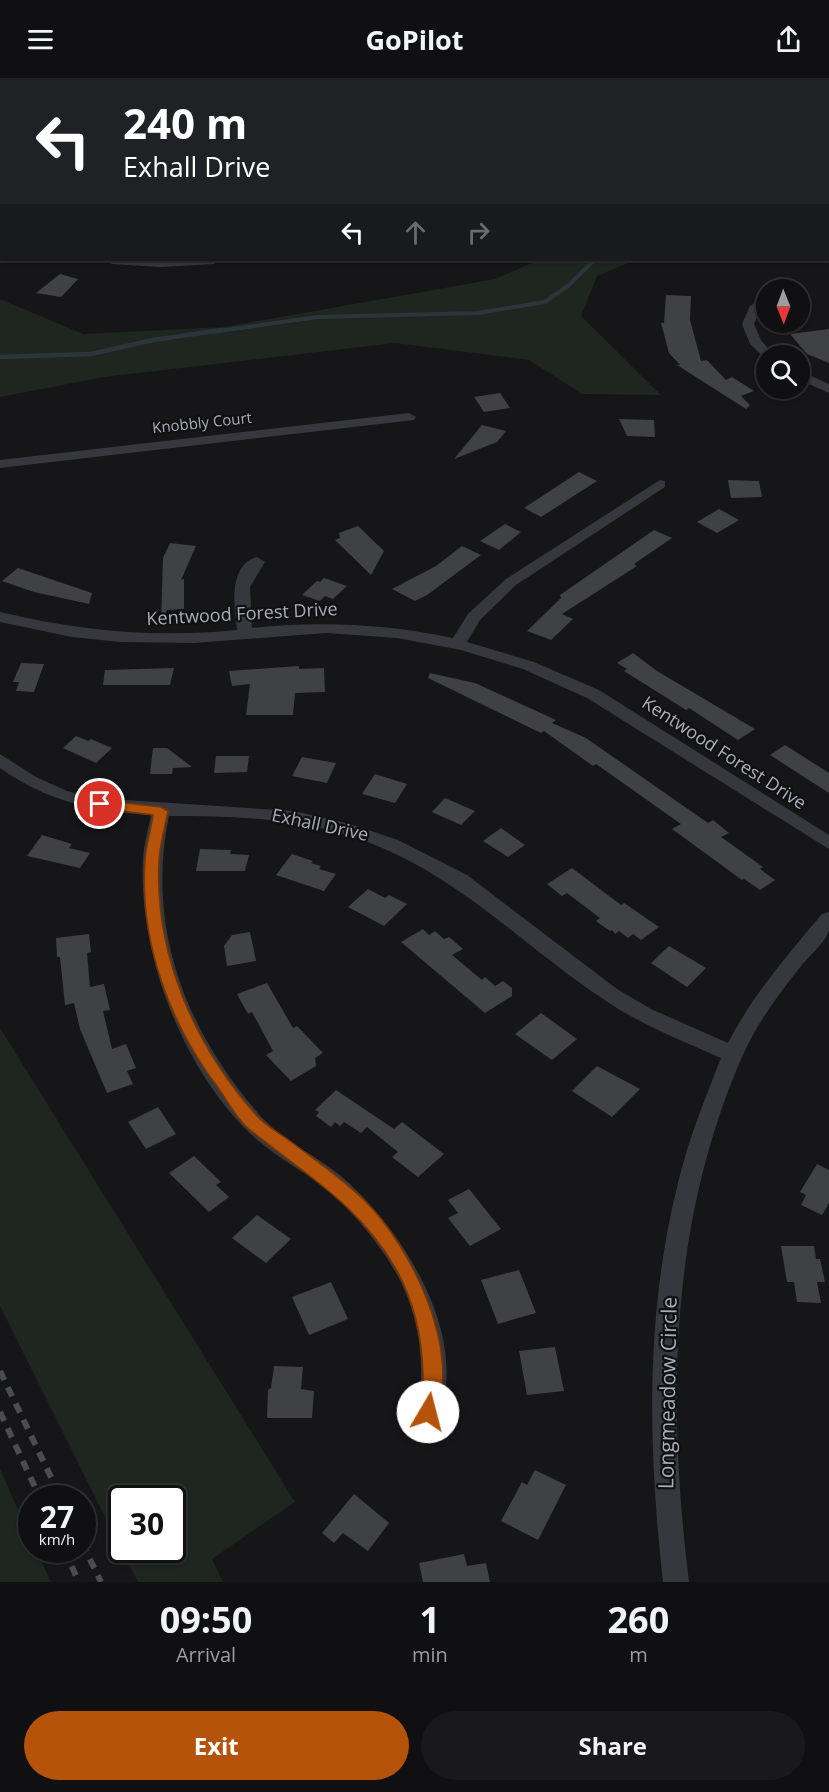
<!DOCTYPE html>
<style>
:root{--surface:#101012;--page:#19191b;--text:#f1f3f6;--muted:#9c9d9f;--line:#303032;--accent:#b45309}
body{margin:0;font-family:"Open Sans",sans-serif;background:var(--page);color:var(--text);height:100vh;display:flex;flex-direction:column;font-size:22px;white-space:nowrap}
*{box-sizing:border-box;margin:0}
p{font-size:20px;color:var(--muted)}
.icon{flex:none;width:33px;height:33px;fill:none;stroke:currentColor;stroke-width:2;stroke-linecap:round;stroke-linejoin:round}
.map{position:relative;height:1504px;overflow:hidden}
.details{display:flex;flex-direction:column;background:var(--surface);flex:1}
.details>*{flex:none}
.banner{position:absolute;left:0px;top:0px;width:830px;height:183px;box-shadow:0 2px 4px #0004,0 0 0 2px var(--line);background:#202124;color:#fff;overflow:hidden}
.needle{width:39px;rotate:179deg}
.buttons{position:absolute;left:756px;top:201px;display:grid;gap:12px}
.buttons a{display:grid;place-items:center;width:54px;height:54px;border-radius:50%;background:var(--surface);box-shadow:0 2px 4px #0004,0 0 0 2px var(--line);font-size:30px}
.speed{position:absolute;left:18px;top:1407px;display:flex;gap:12px;font-size:30px;font-weight:700;text-align:center}
.speed>*{display:grid;place-content:center;width:78px;height:78px;border-radius:50%;background:var(--surface);box-shadow:0 2px 4px #0004,0 0 0 2px var(--line);line-height:1}
.speed small{font-size:15px;font-weight:400}
.speed .limit{border:3px solid #111;border-radius:9px;background:#fff;color:#111}
.pin{position:absolute;display:grid;place-items:center;width:51px;height:51px;color:#fff;margin:-26px;border:3px solid #fff;border-radius:50%;box-shadow:0 2px 6px #0007}
.me{position:absolute;width:66px;margin:-33px;rotate:8deg;stroke-linejoin:round;filter:drop-shadow(0 0 4px #0008)}
.turn{display:flex;align-items:center;gap:21px;height:126px;padding:0 24px;font-size:27px}
.turn .icon{width:78px;height:78px;stroke-width:2.5}
.turn b{display:block;font-size:42px;line-height:51px}
.lanes{display:flex;align-items:center;height:57px;padding:0 24px;background:#0003;justify-content:center;gap:30px;direction:ltr}
.lanes .off{opacity:.35}
.eta{display:flex;justify-content:space-evenly;align-items:center;height:102px;text-align:center}
.eta b{font-size:36px;font-weight:700;line-height:42px}
.primary-button{display:flex;gap:12px;margin-top:auto;padding:12px 24px}
.primary-button a{flex:1;height:69px;border-radius:36px;background:var(--accent);color:#fff;font-size:24px;font-weight:700;line-height:69px;text-align:center}
.primary-button a+a{background:var(--page);color:var(--text)}
header{display:flex;justify-content:space-between;align-items:center;height:78px;padding:0 24px;background:var(--surface);font-size:27px;font-weight:700}
.map>svg:first-child{display:block}
.green{fill:#1e261f}
.lines{fill:none;stroke-linecap:round;stroke-linejoin:round}
.stream-far1{stroke:#2c353c;stroke-width:4}
.stream{stroke:#2c353c;stroke-width:4.5}
.building{fill:#404145}
.minor{fill:#37383d;fill-rule:evenodd}
.rail{stroke:#4a4c52;stroke-width:6;stroke-dasharray:10 8;stroke-linecap:butt}
.route{fill:#b45309;stroke:#753606;stroke-width:1.5}
.labels{text-anchor:middle;stroke-width:4.5;stroke-linejoin:round;paint-order:stroke}
.far-street-label{font-size:15px;fill:#a8adb8;stroke:#111113}
.street-label{font-size:18px;fill:#a8adb8;stroke:#111113}
.near-street-label{font-size:21px;fill:#a8adb8;stroke:#111113}
</style>
<header><svg class="icon" aria-label="menu" viewBox="0 0 24 24"><path d="M4 6h16M4 12h16M4 18h16"/></svg>GoPilot<svg class="icon" aria-label="share" viewBox="0 0 24 24"><path d="M12 15V3M7 8l5-5 5 5M5 13v7h14v-7"/></svg></header>
<div class="map">
<svg width="829" height="1504" viewBox="0 0 829 1504">
<rect width="100%" height="100%" fill="#161618"/>
<g class="green">
<polygon points="539,182 635,182 597,198 581,238 661,317 582,316 529,282 395,265 104,299 0,319 0,221 83,256 224,249 495,201"/>
<polygon points="0,950 295,1424 212,1481 223,1504 138,1504 122,1472 172,1472 172,1420 122,1420 121,1471 0,1228"/>
<polygon points="0,1391 31,1461 32,1472 36,1472 51,1504 0,1504"/>
</g>
<g class="lines">
<polyline class="stream-far1" points="212,254 318,239 478,235 545,224 569,207 594,182"/>
<polyline class="stream" points="0,279 91,276 153,262 222,252"/>
</g>
<g class="building">
<polygon points="60,196 78,201 61,219 36,215"/>
<polygon points="666,217 691,218 690,242 701,283 707,282 726,302 732,299 754,313 741,318 750,327 746,331 677,287 680,287 669,275 661,245 664,245"/>
<polygon points="829,251 829,285 807,276 790,256"/>
<polygon points="500,315 510,330 484,334 474,319"/>
<polygon points="619,341 654,342 655,359 627,358"/>
<polygon points="482,347 506,353 497,364 454,381"/>
<polygon points="579,394 597,403 541,439 524,430"/>
<polygon points="728,402 759,403 762,419 731,420"/>
<polygon points="719,431 739,442 717,455 697,444"/>
<polygon points="505,446 521,454 499,472 480,463"/>
<polygon points="358,448 384,473 371,497 335,462 340,460 339,455"/>
<polygon points="654,452 672,460 634,486 637,488 562,536 573,541 551,562 527,553 561,520 560,517"/>
<polygon points="170,465 196,468 181,502 184,501 184,531 167,532 161,545 163,480"/>
<polygon points="462,468 481,477 427,517 415,523 392,511 436,488"/>
<polygon points="18,490 92,515 89,526 34,514 2,503"/>
<polygon points="324,500 347,508 333,521 325,518 320,523 302,517 317,503 320,504"/>
<polygon points="633,575 657,593 755,651 738,662 689,630 686,632 624,593 627,591 617,585"/>
<polygon points="21,585 44,586 34,614 16,613 19,604 13,604"/>
<polygon points="299,588 299,591 324,590 325,614 295,615 293,637 246,637 250,606 232,608 229,593"/>
<polygon points="174,590 170,607 103,607 105,592"/>
<polygon points="430,595 475,605 556,642 552,645 586,660 708,745 713,742 729,755 721,759 763,789 760,791 775,802 760,812 744,801 742,802 672,751 681,746 596,686 593,688 544,653 541,655 428,600"/>
<polygon points="76,658 88,663 91,661 112,670 96,685 63,670"/>
<polygon points="785,667 829,695 829,715 770,677"/>
<polygon points="153,670 167,670 192,689 173,690 172,696 150,696"/>
<polygon points="216,678 249,678 247,694 214,695"/>
<polygon points="302,679 336,685 327,705 292,698"/>
<polygon points="375,696 407,706 395,725 362,716"/>
<polygon points="445,720 475,733 461,747 432,734"/>
<polygon points="501,750 525,767 508,779 483,763"/>
<polygon points="42,757 72,766 69,770 90,775 80,790 27,778"/>
<polygon points="200,771 231,772 230,776 249,777 245,793 196,793"/>
<polygon points="292,776 313,783 311,785 321,788 319,791 336,796 324,813 276,797"/>
<polygon points="572,790 621,827 624,825 659,849 641,862 633,856 628,860 619,853 615,856 612,852 610,853 596,843 600,840 567,815 562,818 547,806"/>
<polygon points="368,811 385,820 389,817 407,826 384,848 348,829"/>
<polygon points="423,851 429,857 435,853 444,861 449,859 463,871 452,877 482,902 485,899 495,908 503,903 512,910 512,918 485,935 401,864"/>
<polygon points="250,854 256,883 227,888 224,868 232,857"/>
<polygon points="89,856 91,874 87,875 90,909 104,906 110,932 103,933 112,971 126,966 136,990 127,993 133,1006 107,1015 80,951 74,925 65,927 60,879 57,879 56,860"/>
<polygon points="669,868 706,890 687,909 651,885"/>
<polygon points="267,905 293,950 297,948 323,975 315,980 316,988 291,1003 266,977 273,973 252,934 248,936 237,916"/>
<polygon points="541,935 577,961 552,982 515,956"/>
<polygon points="597,988 640,1011 612,1039 572,1013"/>
<polygon points="336,1012 394,1051 402,1044 444,1076 418,1099 392,1079 398,1074 367,1049 361,1055 344,1044 340,1048 335,1044 331,1049 316,1038 319,1034 315,1032"/>
<polygon points="158,1029 176,1056 146,1071 128,1044"/>
<polygon points="194,1078 221,1104 216,1107 229,1119 209,1134 169,1095"/>
<polygon points="817,1086 829,1092 829,1125 822,1137 801,1127 806,1117 800,1114"/>
<polygon points="469,1111 501,1151 470,1168 448,1140 458,1135 448,1122"/>
<polygon points="257,1137 291,1161 266,1185 232,1160"/>
<polygon points="781,1168 814,1168 816,1181 820,1181 825,1204 817,1204 821,1225 797,1224 794,1204 787,1204"/>
<polygon points="519,1192 536,1235 498,1246 481,1202"/>
<polygon points="331,1204 348,1241 309,1257 292,1219"/>
<polygon points="555,1269 564,1313 527,1317 519,1273"/>
<polygon points="274,1288 303,1289 301,1311 314,1313 312,1340 267,1340 268,1312 271,1310"/>
<polygon points="535,1392 566,1407 538,1462 501,1443 522,1404 527,1407"/>
<polygon points="354,1416 389,1445 368,1473 343,1455 334,1465 322,1455"/>
<polygon points="464,1476 467,1488 486,1485 490,1504 423,1504 419,1485"/>
</g>
<g class="lines">
<g class="minor">
<polygon points="298,0 308,0 297,2"/>
<rect x="472" y="0" width="10" height="2"/>
<rect x="771" y="0" width="10" height="2"/>
<rect x="0" y="143" width="2" height="6"/>
<polygon points="106,182 220,182 214,186 161,189 112,186"/>
<polygon points="762,220 766,221 766,226 760,233 754,246 761,262 775,278 766,278 766,281 750,266 742,246 750,228"/>
<polygon points="800,293 829,306 829,315 800,302"/>
<polygon points="409,335 416,339 414,342 0,390 0,382"/>
<path d="M660 402 665 403V409L516 507 480 542 467 564 534 584 599 612 829 757V771L587 620 523 591 461 572 397 560 326 555 194 565 120 564 72 559 0 544V534C79 553 156 560 237 552 234 530 228 487 257 479L265 484 250 509 252 550C320 543 386 546 453 560L468 536 506 501Z"/>
<path d="M0 676 36 699 67 713 94 720 294 733 350 746 398 762 467 797 617 911 651 931 728 965C752 918 788 876 822 836L829 834C829 840 829 847 829 852 826 864 809 878 801 888 779 916 756 946 742 979 669 1146 667 1326 689 1504H663C648 1370 645 1236 678 1105 688 1062 705 1021 721 980 681 962 639 946 603 921 521 866 457 796 362 762 299 740 235 738 169 738 146 848 185 951 258 1035 281 1062 314 1076 341 1098 401 1149 473 1260 437 1342L428 1345 419 1342C413 1327 421 1313 421 1298 422 1262 413 1224 395 1193 374 1158 347 1126 314 1102 294 1088 273 1076 255 1060 184 995 138 877 143 781 144 766 148 752 151 737 95 734 46 723 0 690Z"/>
</g>
<g class="rail">
<polyline points="0,1293 61,1420"/>
<polyline points="0,1334 40,1420"/>
<polyline points="82,1465 101,1504"/>
<polyline points="64,1472 79,1504"/>
</g>
</g>
<path class="route" d="M100 722 161 729 168 733C165 749 160 766 159 782 154 876 195 969 257 1038 266 1048 279 1055 290 1063 315 1082 342 1100 364 1122 411 1168 464 1275 434 1340L428 1343 421 1340C415 1327 424 1310 423 1296 422 1259 414 1223 396 1191 359 1126 304 1096 249 1051 237 1041 228 1024 219 1011 170 947 139 863 145 782 146 767 151 752 153 737L96 730 94 726Z"/>
<g class="labels">
<g class="far-street-label">
<text transform="translate(202 345) rotate(-6)" y="5">Knobbly Court</text>
</g>
<g class="street-label">
<text transform="translate(242 536) rotate(-3)" y="6">Kentwood Forest Drive</text>
<text transform="translate(724 675) rotate(33)" y="6">Kentwood Forest Drive</text>
<text transform="translate(320 747) rotate(12)" y="6">Exhall Drive</text>
</g>
<g class="near-street-label">
<text transform="translate(668 1315) rotate(-89)" y="7">Longmeadow Circle</text>
</g>
</g>
</svg>
<div class="buttons">
<a><svg class="needle" viewBox="-14 -14 28 28"><path d="M0-13l5 13h-10z" fill="#e53935"/><path d="M0 13l5-13h-10z" fill="#9c9d9f"/></svg></a>
<a><svg class="icon" aria-label="search" viewBox="0 0 24 24"><circle cx="10" cy="10" r="6"/><path d="M15 15l6 6"/></svg></a>
</div>
<div class="speed"><div>27<small>km/h</small></div><div class="limit">30</div></div>
<div class="pin" style="left:100px;top:726px;background:#d93025"><svg class="icon" aria-label="arrive" viewBox="0 0 24 24"><path d="M6 21V4h12l-3 4 3 4H6"/></svg></div>
<svg class="me" style="left:428px;top:1334px" viewBox="-20 -20 40 40"><circle r="19" fill="#fff"/><path d="M0-13L10 11 0 6-10 11z" fill="#b45309"/></svg>
<div class="banner">
<div class="turn"><svg class="icon" aria-label="left" viewBox="0 0 24 24"><path d="M17 20v-9H6M10 6l-5 5 5 5"/></svg><div><b>240 m</b>Exhall Drive</div></div>
<div class="lanes"><svg class="icon" aria-label="left" viewBox="0 0 24 24"><path d="M17 20v-9H6M10 6l-5 5 5 5"/></svg><svg class="icon off" aria-label="ahead" viewBox="0 0 24 24"><path d="M12 20V5M6 11l6-6 6 6"/></svg><svg class="icon off" aria-label="right" viewBox="0 0 24 24"><path d="M7 20v-9h11M14 6l5 5-5 5"/></svg></div>
</div>
</div>
<section class="details">
<div class="eta">
<div><b>09:50</b><p>Arrival</p></div>
<div><b>1</b><p>min</p></div>
<div><b>260</b><p>m</p></div>
</div>
<div class="primary-button"><a>Exit</a><a>Share</a></div>
</section>
